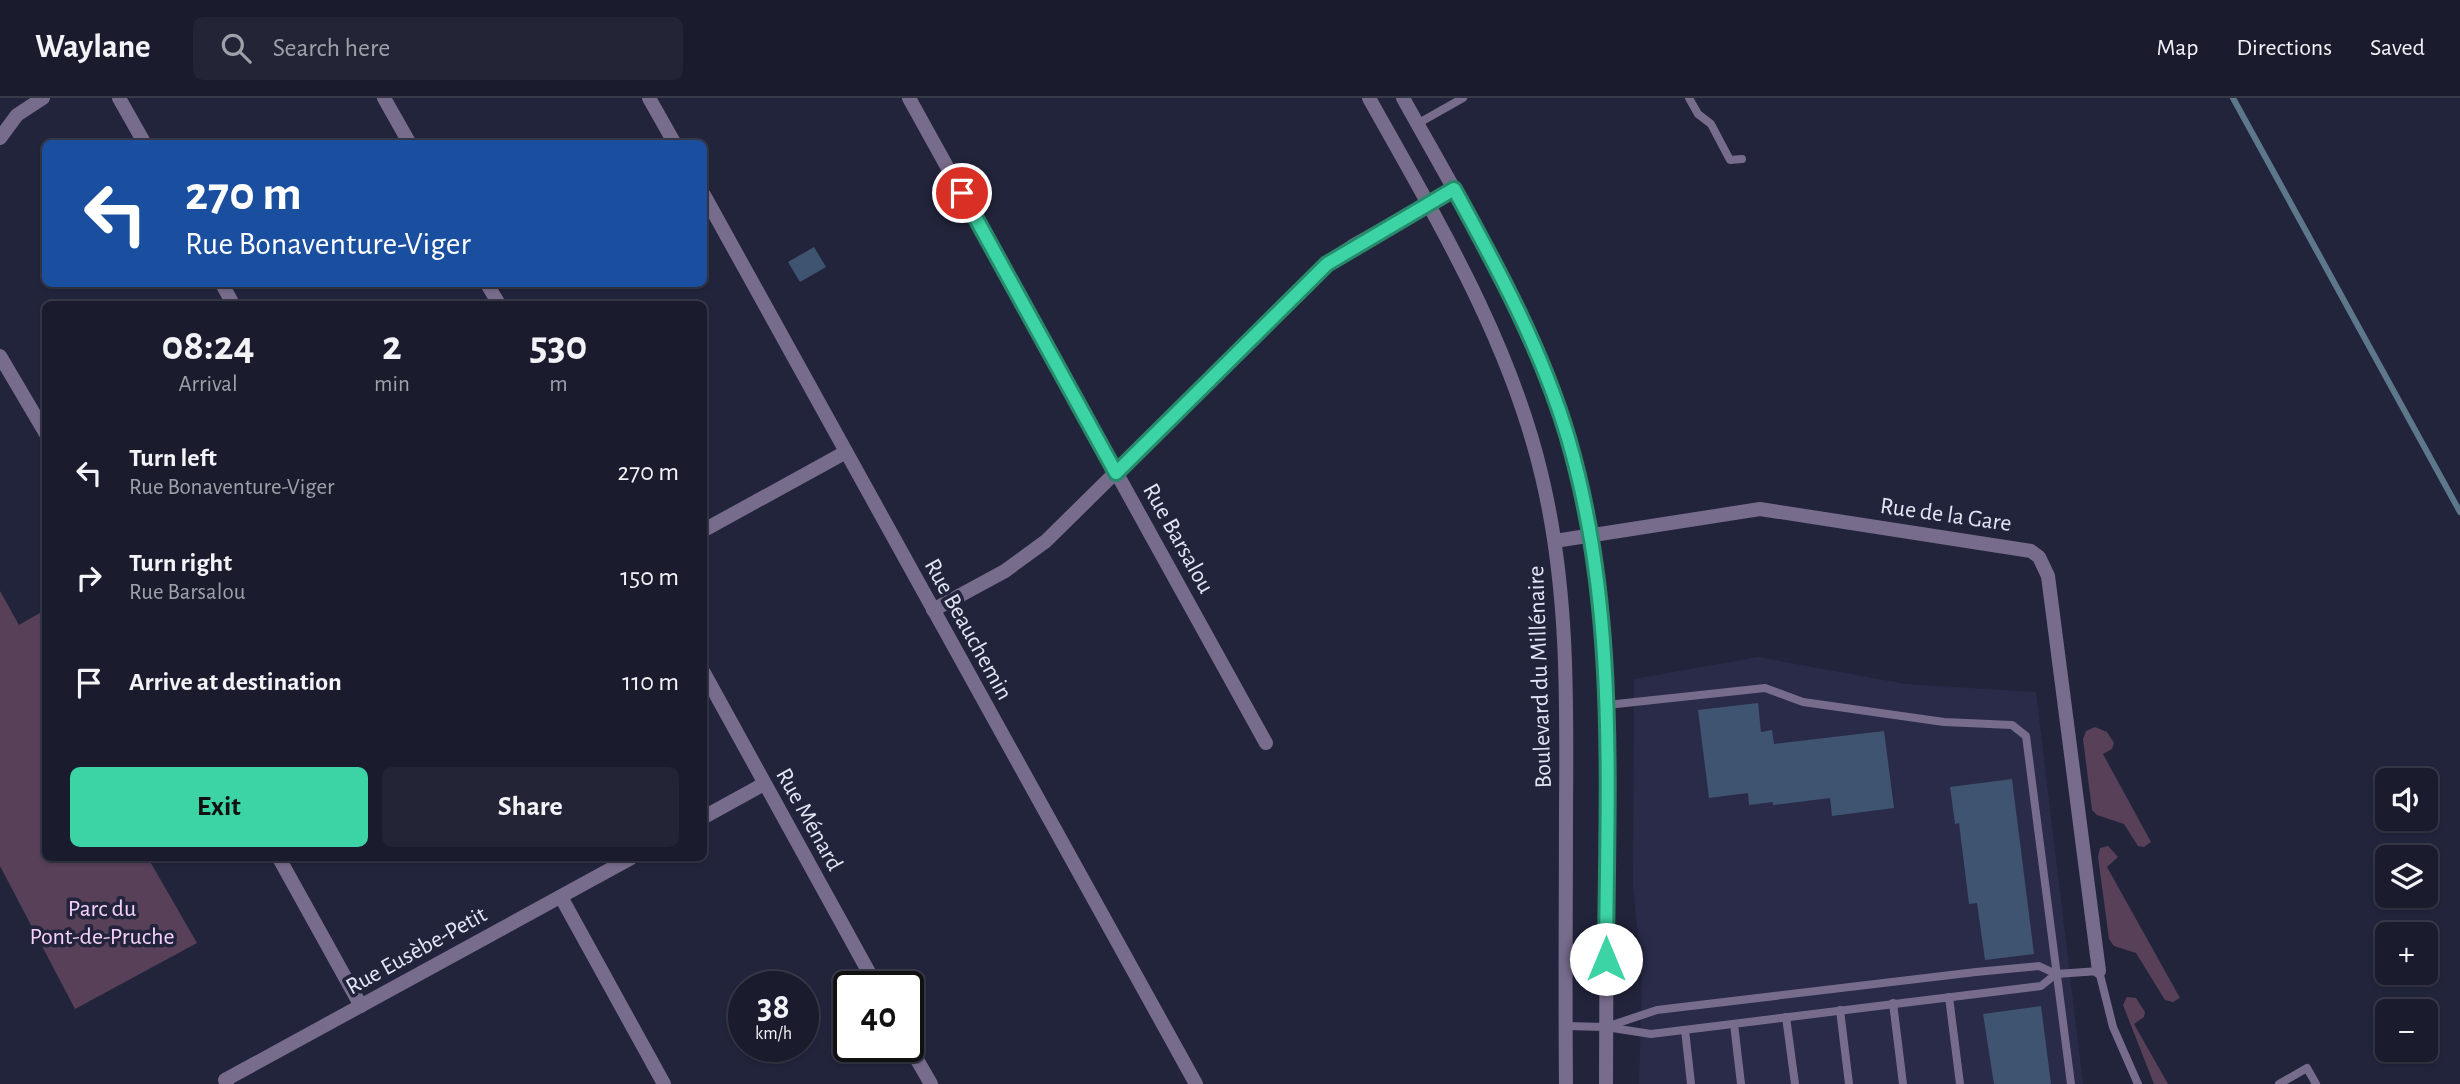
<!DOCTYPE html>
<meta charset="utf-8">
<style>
:root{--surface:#1a1b2d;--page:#232435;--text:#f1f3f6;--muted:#9fa1aa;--line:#383949;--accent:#3cd4a4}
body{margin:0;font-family:"Alegreya Sans",sans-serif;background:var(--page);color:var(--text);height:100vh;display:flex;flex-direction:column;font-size:26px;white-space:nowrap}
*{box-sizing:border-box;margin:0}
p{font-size:23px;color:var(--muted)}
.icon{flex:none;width:38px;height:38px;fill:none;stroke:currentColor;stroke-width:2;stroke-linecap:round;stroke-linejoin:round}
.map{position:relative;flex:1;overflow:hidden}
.drawer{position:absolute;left:42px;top:203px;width:665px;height:560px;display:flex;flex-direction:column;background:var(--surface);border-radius:10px;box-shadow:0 2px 5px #0004,0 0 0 2px var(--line)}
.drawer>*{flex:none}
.top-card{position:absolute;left:42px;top:42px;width:665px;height:147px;border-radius:10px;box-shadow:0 2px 5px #0004,0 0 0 2px var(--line);background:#1a4fa0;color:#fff;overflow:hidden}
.controls{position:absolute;left:2375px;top:670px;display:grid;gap:14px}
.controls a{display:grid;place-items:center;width:63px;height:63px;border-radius:10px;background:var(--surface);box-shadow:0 2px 5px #0004,0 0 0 2px var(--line);font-size:35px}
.speed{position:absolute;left:728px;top:873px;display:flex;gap:14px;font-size:35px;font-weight:700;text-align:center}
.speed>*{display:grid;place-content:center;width:91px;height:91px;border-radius:50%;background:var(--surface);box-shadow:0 2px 5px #0004,0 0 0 2px var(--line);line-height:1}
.speed small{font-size:18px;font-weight:400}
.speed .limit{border:4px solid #111;border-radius:10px;background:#fff;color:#111}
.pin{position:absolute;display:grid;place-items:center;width:60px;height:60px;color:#fff;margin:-30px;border:4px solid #fff;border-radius:50%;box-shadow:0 2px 7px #0007}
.me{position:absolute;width:77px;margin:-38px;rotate:0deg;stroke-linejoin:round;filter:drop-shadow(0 0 5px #0008)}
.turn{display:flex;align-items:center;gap:24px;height:147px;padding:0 28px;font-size:32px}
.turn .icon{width:91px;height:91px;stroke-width:2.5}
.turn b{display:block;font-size:49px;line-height:60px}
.eta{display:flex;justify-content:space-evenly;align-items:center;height:119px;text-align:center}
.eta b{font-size:42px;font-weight:700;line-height:49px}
.primary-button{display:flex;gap:14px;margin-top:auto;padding:14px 28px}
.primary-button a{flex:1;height:80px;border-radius:10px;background:var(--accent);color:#111;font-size:28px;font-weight:700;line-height:80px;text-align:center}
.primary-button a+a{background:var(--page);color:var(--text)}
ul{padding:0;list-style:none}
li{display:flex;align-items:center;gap:21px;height:105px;padding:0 28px}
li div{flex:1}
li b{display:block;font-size:26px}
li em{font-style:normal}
header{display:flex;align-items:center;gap:42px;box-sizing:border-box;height:98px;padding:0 35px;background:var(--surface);border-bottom:2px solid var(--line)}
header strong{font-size:33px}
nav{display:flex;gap:38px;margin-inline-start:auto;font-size:24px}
.search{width:490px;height:63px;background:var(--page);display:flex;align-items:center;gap:18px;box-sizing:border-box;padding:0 24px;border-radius:10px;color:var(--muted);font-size:26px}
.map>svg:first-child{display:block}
.built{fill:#292b49}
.green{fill:#574058}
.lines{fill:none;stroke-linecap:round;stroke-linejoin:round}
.stream{stroke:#5d778b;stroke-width:6}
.building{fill:#3f5471}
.service{stroke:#786c8c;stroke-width:8}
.minor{stroke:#786c8c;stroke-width:14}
.tertiary{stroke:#786c8c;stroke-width:14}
.route-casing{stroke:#278a6b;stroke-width:18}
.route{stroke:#3cd4a4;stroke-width:12}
.labels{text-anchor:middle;stroke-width:7;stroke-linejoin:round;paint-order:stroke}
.street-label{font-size:24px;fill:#e3e5f5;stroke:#22243c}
.park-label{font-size:24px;fill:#f8d1fa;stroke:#22243c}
</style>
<header>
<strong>Waylane</strong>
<div class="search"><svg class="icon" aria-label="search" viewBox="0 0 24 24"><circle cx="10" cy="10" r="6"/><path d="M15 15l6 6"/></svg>Search here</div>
<nav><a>Map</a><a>Directions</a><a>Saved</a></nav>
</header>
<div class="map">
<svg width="2460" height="986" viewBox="0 0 2460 986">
<rect width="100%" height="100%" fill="#22243c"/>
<polygon class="built" points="1758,559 1906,586 2036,594 2083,986 1639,986 1642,879 1633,788 1634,581"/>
<g class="green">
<polygon points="0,493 19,527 45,512 46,760 148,760 197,845 75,911 0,768"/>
<polygon points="2095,629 2107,634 2114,645 2112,651 2103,656 2151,744 2144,749 2138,748 2124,726 2097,717 2092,712 2083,641 2086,633"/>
<polygon points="2108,748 2118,759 2107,769 2180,900 2173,904 2165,902 2136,855 2114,848 2109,841 2098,759 2100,750"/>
<polygon points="2127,899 2136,900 2145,914 2144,919 2134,926 2168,986 2154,986 2123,907"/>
</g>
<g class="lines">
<polyline class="stream" points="2233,0 2460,414"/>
</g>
<g class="building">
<polygon points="814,149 826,169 800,184 788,164"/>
<polygon points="1758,605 1761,634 1772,632 1774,646 1884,633 1894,710 1832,718 1830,700 1773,707 1773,704 1749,707 1748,695 1709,700 1698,612"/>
<polygon points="2012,681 2034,856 1985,862 1977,805 1969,806 1959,725 1955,726 1950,689"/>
<polygon points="2041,908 2051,986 1994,986 1983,916"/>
</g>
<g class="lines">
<g class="service">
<polyline points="1689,0 1698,16 1711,26 1730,62 1742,61"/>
<polyline points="1417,26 1463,0"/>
<polyline points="1607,607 1765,590 1803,604 1944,624 2012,627 2026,638 2071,986"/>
<polyline points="1949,899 1960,986"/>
<polyline points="1893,905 1903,986"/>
<polyline points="1840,912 1849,986"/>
<polyline points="1786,919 1795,986"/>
<polyline points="1734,926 1741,986"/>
<polyline points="1565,928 1606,929 1651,936 2041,888 2056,876"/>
<polyline points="1606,929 1657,912 1976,874 2039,868 2056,876 2099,873 2113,929 2138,986"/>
<polyline points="1685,932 1691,986"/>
<polyline points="2279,986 2307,970 2316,986"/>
</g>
<g class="minor">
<polyline points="119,0 145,46"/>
<polyline points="384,0 410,46"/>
<polyline points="649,0 675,46"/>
<polyline points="909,0 1266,645"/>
<polyline points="0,40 17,17 43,0"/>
<polyline points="704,97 1196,986"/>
<polyline points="222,186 233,206"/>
<polyline points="487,186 499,206"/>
<polyline points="0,258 46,336"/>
<polyline points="704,432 846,354"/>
<polyline points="1555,443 1760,411 2031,453 2039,459 2048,478 2099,873"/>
<polyline points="933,512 1005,473 1046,443 1327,166 1354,147 1454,91"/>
<polyline points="704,575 877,889"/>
<polyline points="704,719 764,686"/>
<polyline points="279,760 361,908"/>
<polyline points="561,799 664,986"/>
<polyline points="908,946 931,986"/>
<polyline points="227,986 225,982 631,760"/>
</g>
<g class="tertiary">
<path d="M1369 0C1437 122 1510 242 1542 379 1568 488 1567 599 1566 711 1566 802 1565 894 1566 986"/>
<path d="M1403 0C1464 110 1530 217 1568 338 1606 461 1607 587 1607 716 1606 806 1606 896 1606 986"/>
</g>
</g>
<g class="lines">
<g class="route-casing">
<path id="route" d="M962 95 1116 375 1327 166 1454 91C1498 171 1542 252 1568 340 1618 510 1607 686 1606 861"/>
</g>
<use href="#route" class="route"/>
</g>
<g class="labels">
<g class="street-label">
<text transform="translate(1946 416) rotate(8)" y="8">Rue de la Gare</text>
<text transform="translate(1179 440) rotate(61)" y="8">Rue Barsalou</text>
<text transform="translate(969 531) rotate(61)" y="8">Rue Beauchemin</text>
<text transform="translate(1539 579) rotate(-92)" y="8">Boulevard du Millénaire</text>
<text transform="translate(810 721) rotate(61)" y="8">Rue Ménard</text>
<text transform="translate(416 852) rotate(-29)" y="8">Rue Eusèbe-Petit</text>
</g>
<g class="park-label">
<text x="102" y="818">Parc du<tspan x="102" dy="28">Pont-de-Pruche</tspan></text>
</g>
</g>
</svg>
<div class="controls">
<a><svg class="icon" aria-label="sound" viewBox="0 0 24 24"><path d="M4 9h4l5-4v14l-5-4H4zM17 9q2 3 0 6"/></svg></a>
<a><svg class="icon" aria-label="layers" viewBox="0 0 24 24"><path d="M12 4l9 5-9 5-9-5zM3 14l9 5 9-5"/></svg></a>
<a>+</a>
<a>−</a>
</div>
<div class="speed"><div>38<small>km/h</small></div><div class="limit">40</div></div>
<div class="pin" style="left:962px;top:95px;background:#d93025"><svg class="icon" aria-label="arrive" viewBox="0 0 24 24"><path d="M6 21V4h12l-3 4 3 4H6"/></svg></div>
<svg class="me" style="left:1606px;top:861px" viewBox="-20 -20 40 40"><circle r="19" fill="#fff"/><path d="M0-13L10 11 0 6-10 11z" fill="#3cd4a4"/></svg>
<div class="top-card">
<div class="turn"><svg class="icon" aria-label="left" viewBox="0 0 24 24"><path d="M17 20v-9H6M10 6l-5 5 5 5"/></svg><div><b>270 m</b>Rue Bonaventure-Viger</div></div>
</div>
<section class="drawer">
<div class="eta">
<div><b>08:24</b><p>Arrival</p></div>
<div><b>2</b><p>min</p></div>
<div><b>530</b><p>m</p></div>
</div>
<ul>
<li><svg class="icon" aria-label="left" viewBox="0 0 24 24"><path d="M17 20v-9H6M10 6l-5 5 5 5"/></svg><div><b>Turn left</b><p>Rue Bonaventure-Viger</p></div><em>270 m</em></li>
<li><svg class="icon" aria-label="right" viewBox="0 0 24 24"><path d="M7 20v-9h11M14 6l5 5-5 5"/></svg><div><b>Turn right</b><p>Rue Barsalou</p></div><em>150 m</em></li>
<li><svg class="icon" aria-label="arrive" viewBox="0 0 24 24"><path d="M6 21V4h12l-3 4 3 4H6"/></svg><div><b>Arrive at destination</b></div><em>110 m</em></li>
</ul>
<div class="primary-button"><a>Exit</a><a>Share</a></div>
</section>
</div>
